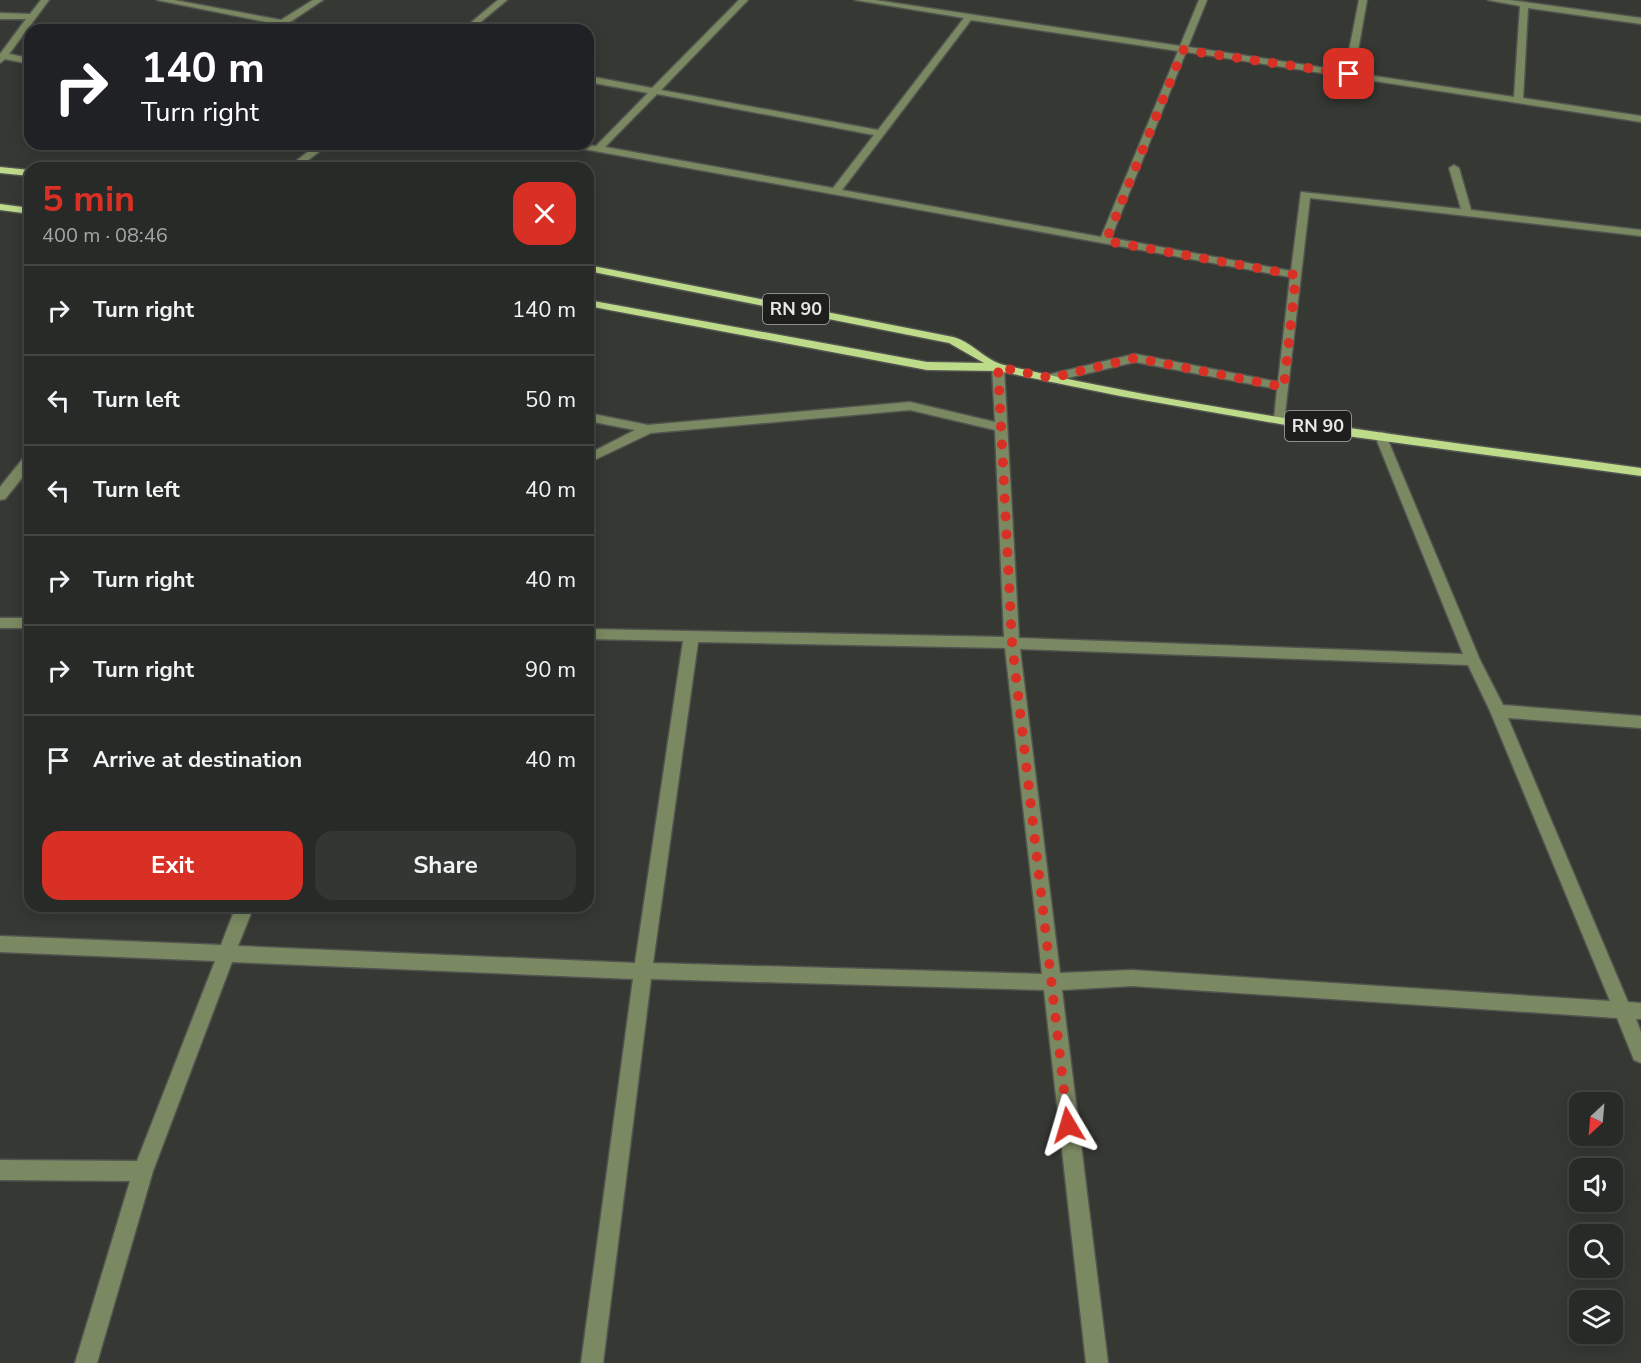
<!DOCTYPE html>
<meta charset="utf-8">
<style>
:root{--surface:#282a27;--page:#343633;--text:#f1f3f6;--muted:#a5a7a7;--line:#444644;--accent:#d93025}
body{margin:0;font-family:"Nunito Sans",sans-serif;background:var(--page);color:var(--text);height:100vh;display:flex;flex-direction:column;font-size:22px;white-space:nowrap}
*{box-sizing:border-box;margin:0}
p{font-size:20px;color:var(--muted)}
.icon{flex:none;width:33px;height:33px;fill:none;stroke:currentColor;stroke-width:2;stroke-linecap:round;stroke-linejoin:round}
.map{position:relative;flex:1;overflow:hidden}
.sheet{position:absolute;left:24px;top:162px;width:570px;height:750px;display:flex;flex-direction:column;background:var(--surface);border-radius:18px;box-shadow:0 3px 15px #0003,0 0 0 2px var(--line)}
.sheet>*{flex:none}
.top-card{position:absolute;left:24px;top:24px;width:570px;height:126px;border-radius:18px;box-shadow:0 3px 15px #0003,0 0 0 2px var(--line);background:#202124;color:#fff;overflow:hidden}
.needle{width:39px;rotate:206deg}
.tools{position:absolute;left:1569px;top:1092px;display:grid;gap:12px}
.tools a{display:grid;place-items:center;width:54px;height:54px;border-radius:12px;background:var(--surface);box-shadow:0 3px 15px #0003,0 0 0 2px var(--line);font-size:30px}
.pin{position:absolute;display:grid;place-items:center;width:51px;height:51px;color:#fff;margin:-26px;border-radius:12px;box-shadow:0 3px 9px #0006}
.me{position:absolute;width:66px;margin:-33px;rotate:353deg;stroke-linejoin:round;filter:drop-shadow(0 0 4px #0008)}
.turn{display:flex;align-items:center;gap:21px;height:126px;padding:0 18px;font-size:27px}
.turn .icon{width:78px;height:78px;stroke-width:2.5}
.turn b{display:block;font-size:42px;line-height:51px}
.round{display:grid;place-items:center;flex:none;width:63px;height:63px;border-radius:18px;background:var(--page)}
.overview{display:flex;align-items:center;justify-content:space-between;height:102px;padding:0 18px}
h1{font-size:36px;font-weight:700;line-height:45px;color:var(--accent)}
.cta{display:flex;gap:12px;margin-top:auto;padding:12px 18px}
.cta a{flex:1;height:69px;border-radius:18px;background:var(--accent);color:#fff;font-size:24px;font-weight:700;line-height:69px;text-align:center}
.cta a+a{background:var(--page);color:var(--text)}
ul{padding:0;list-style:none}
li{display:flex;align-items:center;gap:18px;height:90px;padding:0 18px;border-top:2px solid var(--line)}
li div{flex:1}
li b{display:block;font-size:22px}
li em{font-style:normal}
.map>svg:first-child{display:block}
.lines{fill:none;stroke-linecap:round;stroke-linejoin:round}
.minor-casing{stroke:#525450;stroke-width:3}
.major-casing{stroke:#525450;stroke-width:3}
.minor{fill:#7b8962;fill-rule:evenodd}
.major{fill:#bedb89;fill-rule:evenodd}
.route{stroke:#d93025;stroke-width:10;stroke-dasharray:0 18}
.labels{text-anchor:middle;stroke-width:6;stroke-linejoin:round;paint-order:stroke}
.shield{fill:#1e1f1d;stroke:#abacaa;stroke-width:1.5}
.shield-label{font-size:18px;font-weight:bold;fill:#e7e8e6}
</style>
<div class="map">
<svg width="1641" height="1363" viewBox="0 0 1641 1363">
<rect width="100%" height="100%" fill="#363834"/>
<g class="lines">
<g class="minor-casing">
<g id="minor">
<polygon points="41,0 49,0 9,54 30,58 30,64 5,59 0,63 0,54 26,19 0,19 0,13 30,14"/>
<polygon points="157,0 174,0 281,20 313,0 323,0 290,22 324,30 306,30"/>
<polygon points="498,0 507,0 471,30 462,30"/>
<path d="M739 0H748L661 90 878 130 964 18 855 0H875L1180 46 1199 0H1207L1188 47 1345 71 1359 0H1367L1354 73 1514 97 1520 6 1488 0H1510L1641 18V24L1528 8 1523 98 1641 116V122L1186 52 1111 238 1291 271 1301 192 1461 209 1449 168 1454 165 1459 168 1471 210 1641 230V236L1310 198 1284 422H1276L1274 419 1277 389 1135 362 1051 382 1047 381V375L1135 354 1278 382 1290 277 567 146 565 144 596 146 648 93 588 82V76L652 88ZM971 20 1178 51 1101 237 842 190ZM657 94 874 135 833 188 605 147Z"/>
<polygon points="318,144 329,144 298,168 287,168"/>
<path d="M998 363 1004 367 1019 638 1463 654 1375 436 1381 432 1385 433 1480 660 1503 705 1641 716V728L1508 718 1628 1002 1641 1003V1019H1636L1641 1032V1063L1634 1060 1617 1018 1132 986 1062 990 1108 1363H1086L1044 990 651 979 603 1363H581L633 979 232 962 153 1171 97 1363H75L130 1181 0 1180V1160L137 1161 215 961 0 952V936L221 945 236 906H254L238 946 635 963 683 641 588 639V629L1004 637 995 430 910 410 651 433 588 463V454L635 430 588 421V413L648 425 910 402 995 422 992 367ZM698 642 1005 648 1042 974 653 963ZM1020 649 1468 665 1490 711 1610 1001 1132 970 1060 973Z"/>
<polygon points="30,455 30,468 5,499 0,500 0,487 25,456"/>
<rect x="0" y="618" width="30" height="10"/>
</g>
</g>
<g class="major-casing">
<g id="major">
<polygon points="0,167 30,170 30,176 0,173"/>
<polygon points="0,204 30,208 30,214 0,210"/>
<path d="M588 265 953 337C971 341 986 361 1004 365 1214 413 1428 439 1641 468V476L1354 437 1120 396 998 371 927 370 588 306V300L927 362 984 363 949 343 588 271Z"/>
</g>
</g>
<use href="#minor" class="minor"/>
<use href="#major" class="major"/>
</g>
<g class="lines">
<polyline class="route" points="1068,1125 1012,643 998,367 1051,378 1135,358 1284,387 1296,275 1106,241 1183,50 1349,74"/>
</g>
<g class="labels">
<g class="shield">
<rect x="763" y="294" width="66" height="30" rx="4.5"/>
<rect x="1285" y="411" width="66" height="30" rx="4.5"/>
</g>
<g class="shield-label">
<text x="796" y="315">RN 90</text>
<text x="1318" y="432">RN 90</text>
</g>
</g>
</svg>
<div class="tools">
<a><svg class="needle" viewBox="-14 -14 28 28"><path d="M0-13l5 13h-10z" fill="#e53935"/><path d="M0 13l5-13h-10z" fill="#a5a7a7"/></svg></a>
<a><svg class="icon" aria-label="sound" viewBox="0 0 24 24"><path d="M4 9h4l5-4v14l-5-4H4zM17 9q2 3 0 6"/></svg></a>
<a><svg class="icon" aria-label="search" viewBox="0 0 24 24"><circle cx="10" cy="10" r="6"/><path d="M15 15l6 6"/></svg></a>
<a><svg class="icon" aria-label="layers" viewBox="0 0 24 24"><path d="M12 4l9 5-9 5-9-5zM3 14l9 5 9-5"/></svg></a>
</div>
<div class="pin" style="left:1349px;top:74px;background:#d93025"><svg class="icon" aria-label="arrive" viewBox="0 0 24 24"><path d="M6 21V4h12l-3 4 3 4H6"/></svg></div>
<svg class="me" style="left:1068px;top:1125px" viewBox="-20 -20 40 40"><path d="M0-17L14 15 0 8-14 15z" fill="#d93025" stroke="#fff" stroke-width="4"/></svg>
<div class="top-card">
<div class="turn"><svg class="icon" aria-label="right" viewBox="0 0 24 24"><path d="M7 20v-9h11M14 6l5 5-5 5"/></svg><div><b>140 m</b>Turn right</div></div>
</div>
<section class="sheet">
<div class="overview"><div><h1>5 min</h1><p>400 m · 08:46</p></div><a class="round" style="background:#d93025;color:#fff"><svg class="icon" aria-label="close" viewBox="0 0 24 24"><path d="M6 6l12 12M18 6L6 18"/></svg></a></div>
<ul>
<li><svg class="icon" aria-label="right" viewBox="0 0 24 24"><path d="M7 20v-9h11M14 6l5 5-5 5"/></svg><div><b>Turn right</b></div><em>140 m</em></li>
<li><svg class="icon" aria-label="left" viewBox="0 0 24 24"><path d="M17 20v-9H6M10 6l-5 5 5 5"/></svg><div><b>Turn left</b></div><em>50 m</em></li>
<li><svg class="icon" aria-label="left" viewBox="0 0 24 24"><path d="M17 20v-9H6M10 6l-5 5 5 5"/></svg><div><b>Turn left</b></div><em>40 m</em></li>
<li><svg class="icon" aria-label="right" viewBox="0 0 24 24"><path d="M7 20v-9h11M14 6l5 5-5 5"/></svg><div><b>Turn right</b></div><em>40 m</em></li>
<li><svg class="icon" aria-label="right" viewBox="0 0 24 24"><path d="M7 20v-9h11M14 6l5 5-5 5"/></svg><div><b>Turn right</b></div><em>90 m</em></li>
<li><svg class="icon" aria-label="arrive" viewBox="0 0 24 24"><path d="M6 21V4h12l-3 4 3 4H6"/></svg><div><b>Arrive at destination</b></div><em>40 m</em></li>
</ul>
<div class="cta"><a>Exit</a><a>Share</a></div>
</section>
</div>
